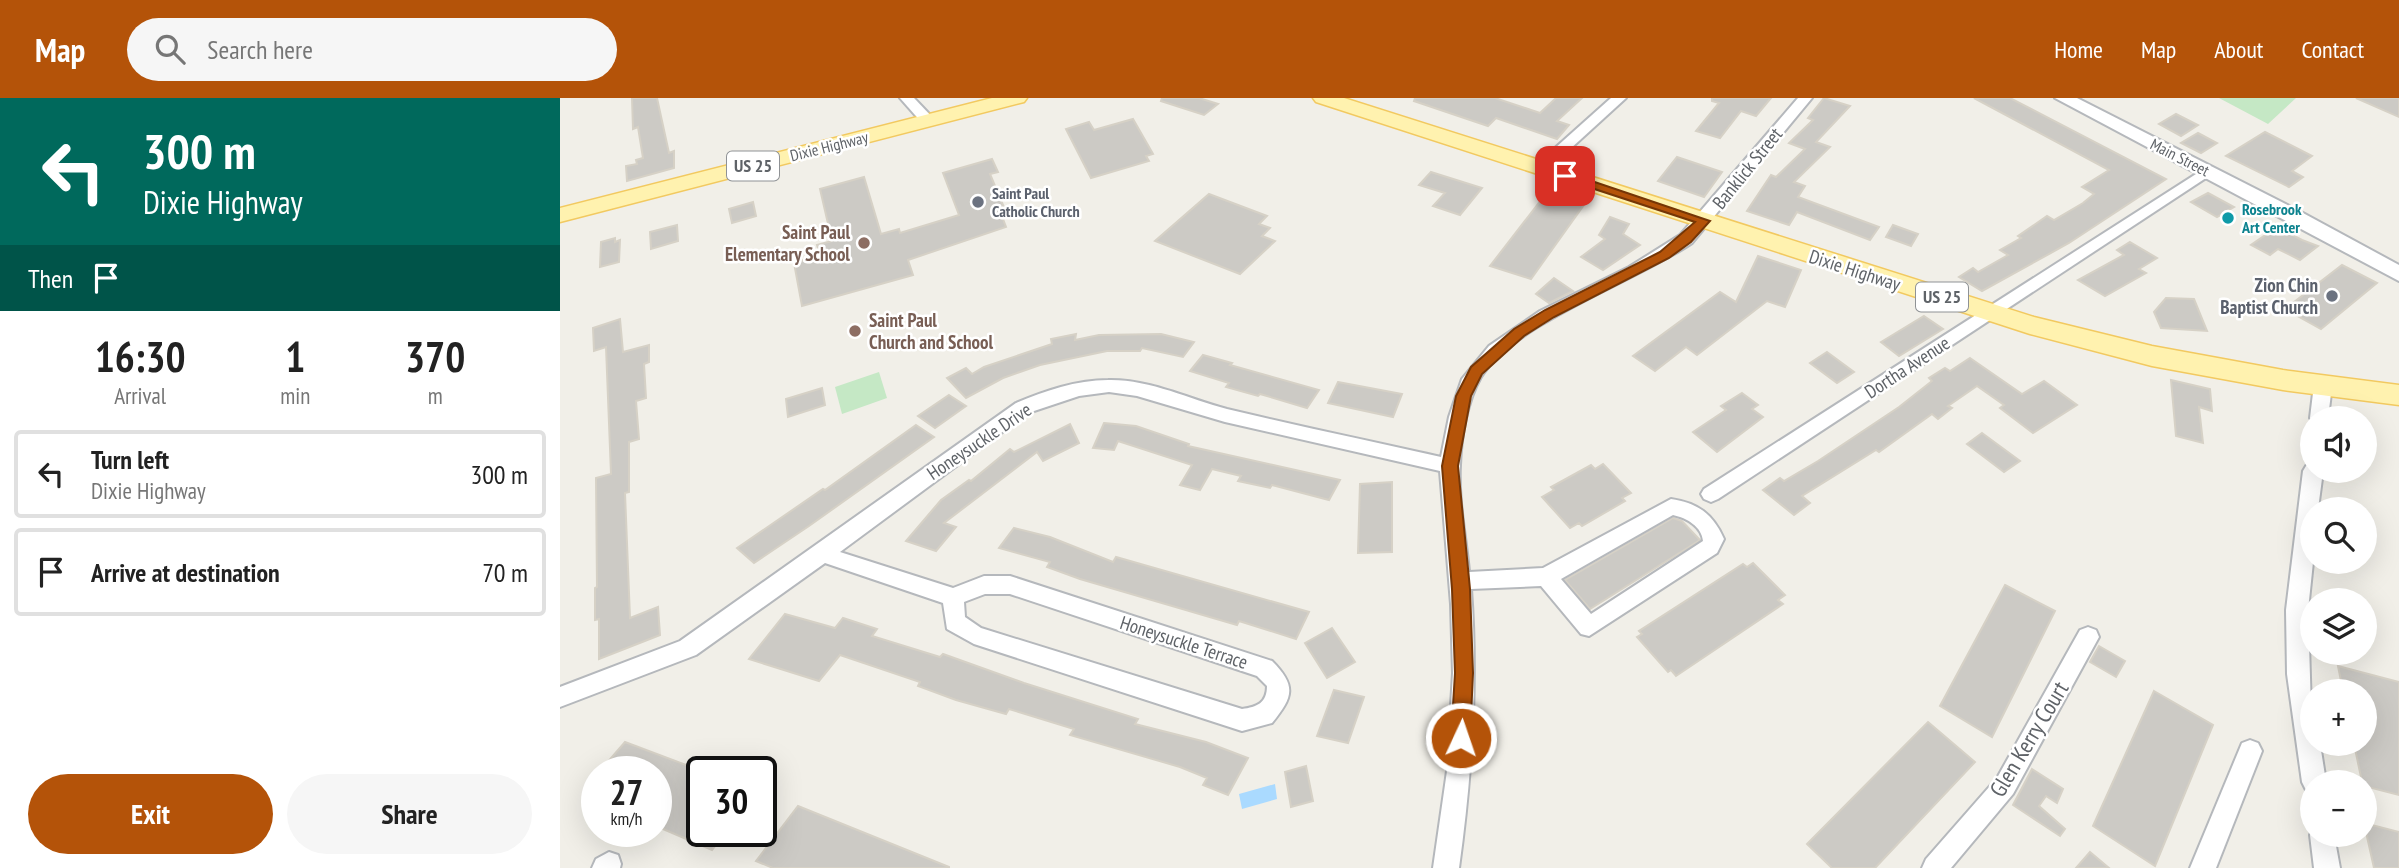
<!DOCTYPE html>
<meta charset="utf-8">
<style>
:root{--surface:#fff;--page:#f6f6f6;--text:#222;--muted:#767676;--line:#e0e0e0;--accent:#b45309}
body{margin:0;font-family:"PT Sans Narrow",sans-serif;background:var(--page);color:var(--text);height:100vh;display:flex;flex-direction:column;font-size:26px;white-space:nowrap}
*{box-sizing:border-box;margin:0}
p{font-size:23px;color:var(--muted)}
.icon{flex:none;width:38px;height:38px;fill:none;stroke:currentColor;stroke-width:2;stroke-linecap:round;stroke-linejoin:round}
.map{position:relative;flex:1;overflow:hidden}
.drawer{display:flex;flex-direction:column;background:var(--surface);width:560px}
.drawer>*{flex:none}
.top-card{background:#00695c;color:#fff;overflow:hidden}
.buttons{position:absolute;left:1740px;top:308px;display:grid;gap:14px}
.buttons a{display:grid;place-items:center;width:77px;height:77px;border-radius:50%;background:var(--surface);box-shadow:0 7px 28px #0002;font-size:35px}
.speed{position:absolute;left:21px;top:658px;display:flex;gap:14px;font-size:35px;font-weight:700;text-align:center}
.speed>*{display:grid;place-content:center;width:91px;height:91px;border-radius:50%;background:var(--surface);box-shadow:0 7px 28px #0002;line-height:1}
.speed small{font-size:18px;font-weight:400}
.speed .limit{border:4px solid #111;border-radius:10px;background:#fff;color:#111}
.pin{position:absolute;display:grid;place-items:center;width:60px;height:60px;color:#fff;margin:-30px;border-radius:14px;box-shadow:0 4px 10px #0006}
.me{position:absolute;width:77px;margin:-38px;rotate:3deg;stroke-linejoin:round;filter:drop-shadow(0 0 5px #0008)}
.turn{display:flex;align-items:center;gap:24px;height:147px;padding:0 28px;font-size:32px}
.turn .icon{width:91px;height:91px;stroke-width:2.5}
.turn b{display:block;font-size:49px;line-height:60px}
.then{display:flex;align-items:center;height:66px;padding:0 28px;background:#0003;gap:14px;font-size:26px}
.eta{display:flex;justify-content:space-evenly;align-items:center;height:119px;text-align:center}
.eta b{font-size:42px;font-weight:600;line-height:49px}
.primary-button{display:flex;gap:14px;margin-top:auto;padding:14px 28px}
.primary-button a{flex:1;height:80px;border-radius:42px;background:var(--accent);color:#fff;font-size:28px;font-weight:600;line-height:80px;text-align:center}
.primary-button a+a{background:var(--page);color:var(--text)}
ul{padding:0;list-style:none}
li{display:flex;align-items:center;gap:21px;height:88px;margin:0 14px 10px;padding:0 14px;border:4px solid var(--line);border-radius:7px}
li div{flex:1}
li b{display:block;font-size:26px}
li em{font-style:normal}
header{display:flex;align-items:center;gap:42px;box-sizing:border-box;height:98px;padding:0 35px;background:var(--accent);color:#fff}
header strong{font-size:33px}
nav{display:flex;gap:38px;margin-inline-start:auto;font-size:24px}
.search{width:490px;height:63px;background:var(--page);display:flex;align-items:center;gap:18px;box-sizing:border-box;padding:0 24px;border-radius:38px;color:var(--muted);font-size:26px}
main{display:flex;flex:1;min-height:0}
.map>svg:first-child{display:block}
.green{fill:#c5e8c5}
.water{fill:#aadaff}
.building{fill:#cccac5;stroke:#d6d1c6;stroke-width:2}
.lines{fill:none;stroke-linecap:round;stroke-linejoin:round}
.minor-casing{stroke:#b5b8bc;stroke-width:4}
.tertiary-casing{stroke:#b5b8bc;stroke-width:4}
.primary-casing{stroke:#f2c960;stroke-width:3}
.minor{fill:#fff;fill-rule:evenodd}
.tertiary{fill:#fff;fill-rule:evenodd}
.primary{fill:#fff2af;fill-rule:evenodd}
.route{fill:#b45309;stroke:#753606;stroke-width:2}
.worship-dot{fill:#6b7280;stroke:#fff;stroke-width:2.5}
.culture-dot{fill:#0f9aa8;stroke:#fff;stroke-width:2.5}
.education-dot{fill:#8d6e63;stroke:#fff;stroke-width:2.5}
.labels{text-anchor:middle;stroke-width:5;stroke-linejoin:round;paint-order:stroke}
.far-street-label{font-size:16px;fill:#5f6368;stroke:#fff}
.far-worship-label{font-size:16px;font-weight:bold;fill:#5b616d;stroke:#fff;text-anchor:start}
.far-culture-label{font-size:16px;font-weight:bold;fill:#0d838f;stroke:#fff;text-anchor:start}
.shield{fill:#fff;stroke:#8f9295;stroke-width:2}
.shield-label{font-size:18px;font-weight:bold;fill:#5f6368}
.street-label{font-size:19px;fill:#5f6368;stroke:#fff}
.education-label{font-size:19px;font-weight:bold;fill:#785e54;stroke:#fff;text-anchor:end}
.worship-label{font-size:19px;font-weight:bold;fill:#5b616d;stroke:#fff;text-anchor:end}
.near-street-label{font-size:23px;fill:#5f6368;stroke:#fff}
</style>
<header>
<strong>Map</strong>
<div class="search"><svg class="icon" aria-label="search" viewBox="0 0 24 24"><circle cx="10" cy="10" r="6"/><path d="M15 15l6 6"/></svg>Search here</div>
<nav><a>Home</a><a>Map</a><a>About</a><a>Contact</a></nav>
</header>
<main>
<section class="drawer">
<div class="top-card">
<div class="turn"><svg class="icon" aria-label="left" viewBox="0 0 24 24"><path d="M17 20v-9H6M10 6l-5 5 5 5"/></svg><div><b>300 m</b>Dixie Highway</div></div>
<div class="then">Then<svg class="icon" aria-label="arrive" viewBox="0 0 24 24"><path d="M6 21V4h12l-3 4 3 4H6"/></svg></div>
</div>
<div class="eta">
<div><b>16:30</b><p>Arrival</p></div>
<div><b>1</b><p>min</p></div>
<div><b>370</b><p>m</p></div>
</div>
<ul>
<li><svg class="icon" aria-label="left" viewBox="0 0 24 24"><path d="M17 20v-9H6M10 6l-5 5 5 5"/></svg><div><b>Turn left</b><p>Dixie Highway</p></div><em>300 m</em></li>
<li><svg class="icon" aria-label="arrive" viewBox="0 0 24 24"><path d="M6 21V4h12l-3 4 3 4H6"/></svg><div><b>Arrive at destination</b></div><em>70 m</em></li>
</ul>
<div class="primary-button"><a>Exit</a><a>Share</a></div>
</section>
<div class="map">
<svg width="1839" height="770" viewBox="0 0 1839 770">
<rect width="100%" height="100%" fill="#f1efe8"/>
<g class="green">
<polygon points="1659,0 1736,0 1708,26"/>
<polygon points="319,274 327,300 282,316 275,289"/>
</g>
<polygon class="water" points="715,686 717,701 682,711 679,696"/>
<g class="building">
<polygon points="72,0 97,0 109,55 114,53 114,70 67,83 66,68 77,66 76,62 83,60 78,29 73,31"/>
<polygon points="602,0 639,0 658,6 644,17 601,3"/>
<polygon points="855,0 935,0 980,15 996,0 1022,0 997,23 1009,27 997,41 936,20 928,28 854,3"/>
<polygon points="1152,0 1211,0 1196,18 1181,13 1160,40 1136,33 1159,5 1152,3"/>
<polygon points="1264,0 1290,8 1256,44 1270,49 1234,84 1245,88 1238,99 1319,129 1310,142 1237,114 1229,127 1187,113 1211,77 1216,79 1245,51 1229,45 1253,22 1248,20"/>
<polygon points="1414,0 1450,0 1606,81 1509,145 1422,193 1399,179 1413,170 1418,174 1448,157 1440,152 1461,140 1458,138 1487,118 1494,122 1523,105 1534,96 1522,89 1549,72"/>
<polygon points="1796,0 1839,0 1839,19"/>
<polygon points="1616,16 1638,27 1621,38 1599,26"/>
<polygon points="573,21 593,56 586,58 589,63 531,80 506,31 529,24 534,32"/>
<polygon points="1705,34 1752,58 1732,73 1743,79 1729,89 1666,58"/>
<polygon points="1638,35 1657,45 1641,55 1621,45"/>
<polygon points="1117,59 1162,74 1144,99 1098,83"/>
<polygon points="432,61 438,74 430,76 448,119 443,121 446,129 348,162 353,177 242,208 234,165 260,157 257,147 272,143 260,91 304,79 321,136 339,131 340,135 399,117 383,75"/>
<polygon points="871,74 922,90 900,117 873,108 885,95 859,87"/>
<polygon points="988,93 1026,104 971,181 930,168"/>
<polygon points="1648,95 1674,109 1657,119 1631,104"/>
<polygon points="649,96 707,118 699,126 710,130 702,138 715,143 680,176 595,143"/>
<polygon points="193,104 196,118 172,125 169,111"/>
<polygon points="1050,119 1069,126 1063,136 1080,147 1043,172 1021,159 1045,141 1039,137"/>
<polygon points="117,127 118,143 91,151 90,134"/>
<polygon points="1333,127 1358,136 1351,148 1326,139"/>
<polygon points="1717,129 1742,142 1758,148 1740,162 1718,151 1710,157 1691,147"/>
<polygon points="55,140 55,144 60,142 59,164 40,169 41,144"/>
<polygon points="1570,144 1597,160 1579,171 1586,175 1545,198 1518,182 1564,157 1557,152"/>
<polygon points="1198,158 1241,172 1225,209 1207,203 1137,257 1126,249 1095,273 1073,258 1160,194 1176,204"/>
<polygon points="1782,167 1817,185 1761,231 1725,211"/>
<polygon points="994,180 1013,193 989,205 976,196"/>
<polygon points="1606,200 1634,201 1647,233 1601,230 1594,214"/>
<polygon points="1364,218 1383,231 1339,258 1321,244"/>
<polygon points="60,221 63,254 89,247 89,264 84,266 86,300 76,303 79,341 69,344 69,394 65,395 70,520 98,509 100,537 39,561 39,521 35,522 35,490 37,489 36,380 51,376 46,249 34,253 33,230"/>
<polygon points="516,236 515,242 539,237 601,236 634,244 623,259 582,250 580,253 547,253 480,267 443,280 406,300 387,280 406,270 412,276 424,269 492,246 491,241"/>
<polygon points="1267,254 1294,274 1277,285 1250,265"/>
<polygon points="643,257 672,265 670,267 759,292 747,310 700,296 698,298 666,289 669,285 630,273"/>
<polygon points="1410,260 1462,296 1484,283 1517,307 1473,335 1440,310 1444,307 1417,288 1388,308 1392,310 1378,321 1372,316 1319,354 1316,352 1242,398 1250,405 1234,417 1203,392 1220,380 1224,383 1258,363 1339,309 1372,283 1369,280 1385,270 1390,273"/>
<polygon points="1611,282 1650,291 1652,313 1639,309 1643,345 1616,338"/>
<polygon points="778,284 842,296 833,319 768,305"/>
<polygon points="262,290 265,307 228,319 226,301"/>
<polygon points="1182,295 1198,307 1192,311 1203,319 1157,354 1133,334 1166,312 1161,308"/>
<polygon points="389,297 406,308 375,330 358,318"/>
<polygon points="544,325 576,328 629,346 628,348 780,382 769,402 712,387 710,390 678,383 681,378 652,371 640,392 620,387 632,367 558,343 554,352 533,350"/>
<polygon points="510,326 519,345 483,363 477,354 384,425 396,429 376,453 346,443 381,402 409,382 411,383 450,351 454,354"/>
<polygon points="356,327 374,339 249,428 194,465 177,450 263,391 265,392"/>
<polygon points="1422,335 1460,363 1444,374 1407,346"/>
<polygon points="1043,366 1071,395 1062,400 1065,403 1022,428 1019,425 1010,430 982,399 994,392 991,389 1031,367 1035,371"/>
<polygon points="832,384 832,454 798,455 800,386"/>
<polygon points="1113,420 1122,423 1140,442 1030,511 1005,482"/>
<polygon points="454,430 490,439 553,464 556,459 749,514 736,541 679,523 677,527 520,481 487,469 490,464 439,450"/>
<polygon points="1193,465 1225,497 1218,502 1223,506 1116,578 1111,572 1108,574 1077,539 1082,536 1079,533 1183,466 1187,469"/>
<polygon points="1445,487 1495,513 1432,639 1380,608"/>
<polygon points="225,516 275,530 283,520 317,531 312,538 380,559 383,556 464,585 578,621 575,626 646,644 688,660 668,697 643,687 647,680 620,669 510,637 514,631 449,611 446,616 396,602 358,588 360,584 280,557 259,583 189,561"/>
<polygon points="772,530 795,564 767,580 745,545"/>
<polygon points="1539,548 1565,563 1556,579 1530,564"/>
<polygon points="1778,568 1839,584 1839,697 1804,688 1802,684 1794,646 1804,646 1804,593 1783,593"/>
<polygon points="774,592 804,599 788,645 757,638"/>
<polygon points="1594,593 1653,627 1595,768 1533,728"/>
<polygon points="1368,624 1415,664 1315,770 1272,770 1247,746"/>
<polygon points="65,644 142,673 142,733 167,733 152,752 96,728 96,674 39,674"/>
<polygon points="746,668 753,703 731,709 725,674"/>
<polygon points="1472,671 1503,691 1497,705 1486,698 1479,708 1505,731 1500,738 1453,707"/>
<polygon points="238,708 389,769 389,770 213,770 196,763"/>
<polygon points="1804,725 1839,734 1839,770 1814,770"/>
<polygon points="1530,754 1549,770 1516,770"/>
</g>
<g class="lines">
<g class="minor-casing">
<g id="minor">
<polygon points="340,0 354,0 373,20 373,26 363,26"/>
<polygon points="1051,0 1066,0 986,73 976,73 974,70 976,67"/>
<path d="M1238 0H1252L1132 145C1076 183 954 225 921 279 907 303 901 340 900 367 898 402 906 439 909 474L983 470 1111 401C1138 405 1153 416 1164 441L1157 455 1029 538 1021 536 981 488 911 491C918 585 912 677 899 770H873L887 673 893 575 891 506 880 373 665 324 577 298 549 294 519 298 468 315 280 454 393 490 424 478H450L712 563C737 588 733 599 712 625L682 633 414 546 387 531 383 505 265 465 136 557 0 609V589L120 543 456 305C485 293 516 282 548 282 589 281 629 301 667 311 738 328 810 343 881 359L889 319 902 281 929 248 980 213 1069 169 1120 137ZM1113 417C1127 420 1142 429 1143 443L1031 516 1001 481ZM425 496H450L697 578 707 588C707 605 697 609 682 611L421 530 405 519 404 504Z"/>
<polygon points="1647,69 1654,73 1652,76 1158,401 1151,404 1144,401 1141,396 1144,391"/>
<polygon points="1763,281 1769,282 1772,287 1768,320 1752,320 1752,323 1750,320 1754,287 1757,282"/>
<polygon points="1752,366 1752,373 1763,373 1758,411 1752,411 1753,464 1748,512 1752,646 1760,646 1766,684 1752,684 1752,695 1746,692 1742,684 1727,576 1726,512 1743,373 1746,368"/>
<polygon points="1528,529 1536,532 1539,539 1453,696 1391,770 1362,770 1366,761 1437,680 1520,532"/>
<polygon points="1690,642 1698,645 1702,653 1656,770 1630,770 1682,645"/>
<polygon points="1752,732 1752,737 1774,737 1780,770 1754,770 1750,737"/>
<polygon points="49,754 58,757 61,766 60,770 32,770 36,761"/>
</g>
</g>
<g class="tertiary-casing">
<polygon id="tertiary" points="1495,0 1517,0 1743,115 1839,167 1839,183"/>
</g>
<g class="primary-casing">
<g id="primary">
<polygon points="432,0 467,0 464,4 0,124 0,110"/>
<polygon points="753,0 784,0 1474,219 1592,248 1723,272 1839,287 1839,307 1723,292 1592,268 1470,236 756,4"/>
</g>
</g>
<use href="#minor" class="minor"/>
<use href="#tertiary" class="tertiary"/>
<use href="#primary" class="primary"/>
</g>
<polygon class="route" points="1005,74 1150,123 1131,144 1109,160 994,219 964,238 922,276 911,298 898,368 910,491 913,575 910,640 907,646 901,649 894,646 891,640 895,575 892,491 882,368 896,298 911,269 954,231 985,212 1100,154 1135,124 1001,80 999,78"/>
<g class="worship-dot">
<circle cx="418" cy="104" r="7"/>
<circle cx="1772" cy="198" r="7"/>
</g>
<circle class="culture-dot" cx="1668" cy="120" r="7"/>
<g class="education-dot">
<circle cx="304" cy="145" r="7"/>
<circle cx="295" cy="233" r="7"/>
</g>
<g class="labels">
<g class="far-street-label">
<text transform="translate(269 48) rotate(-14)" y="6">Dixie Highway</text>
<text transform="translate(1620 59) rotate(27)" y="6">Main Street</text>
</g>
<g class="far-worship-label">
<text x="432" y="101">Saint Paul<tspan x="432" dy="18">Catholic Church</tspan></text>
</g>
<g class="far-culture-label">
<text x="1682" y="117">Rosebrook<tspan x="1682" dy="18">Art Center</tspan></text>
</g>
<g class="shield">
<rect x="167" y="53.5" width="52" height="29" rx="5"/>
<rect x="1356" y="184.5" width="52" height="29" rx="5"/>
</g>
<g class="shield-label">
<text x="193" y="74">US 25</text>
<text x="1382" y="205">US 25</text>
</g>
<g class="street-label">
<text transform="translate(1187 70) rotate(-51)" y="7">Banklick Street</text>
<text transform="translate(1295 172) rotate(18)" y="7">Dixie Highway</text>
<text transform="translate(1347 269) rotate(-33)" y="7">Dortha Avenue</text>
<text transform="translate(419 343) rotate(-34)" y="7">Honeysuckle Drive</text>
<text transform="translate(624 544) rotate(18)" y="7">Honeysuckle Terrace</text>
</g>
<g class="education-label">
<text x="290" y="141">Saint Paul<tspan x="290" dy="22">Elementary School</tspan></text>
<text x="309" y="229" text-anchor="start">Saint Paul<tspan x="309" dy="22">Church and School</tspan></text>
</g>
<g class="worship-label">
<text x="1758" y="194">Zion Chin<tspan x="1758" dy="22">Baptist Church</tspan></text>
</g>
<g class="near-street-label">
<text transform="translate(1469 641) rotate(-59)" y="8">Glen Kerry Court</text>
</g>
</g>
</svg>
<div class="buttons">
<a><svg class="icon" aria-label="sound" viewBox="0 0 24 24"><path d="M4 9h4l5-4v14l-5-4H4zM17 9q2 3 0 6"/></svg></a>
<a><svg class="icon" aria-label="search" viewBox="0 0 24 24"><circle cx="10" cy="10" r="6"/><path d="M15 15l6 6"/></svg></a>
<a><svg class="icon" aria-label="layers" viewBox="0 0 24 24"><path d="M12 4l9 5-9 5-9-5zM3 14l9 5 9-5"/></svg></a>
<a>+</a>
<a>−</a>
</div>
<div class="speed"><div>27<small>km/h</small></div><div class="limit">30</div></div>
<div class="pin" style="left:1005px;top:78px;background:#d93025"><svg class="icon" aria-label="arrive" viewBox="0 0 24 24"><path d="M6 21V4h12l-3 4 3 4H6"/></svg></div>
<svg class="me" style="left:901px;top:640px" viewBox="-20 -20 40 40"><circle r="17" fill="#b45309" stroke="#fff" stroke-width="3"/><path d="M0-11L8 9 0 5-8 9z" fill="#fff"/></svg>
</div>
</main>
